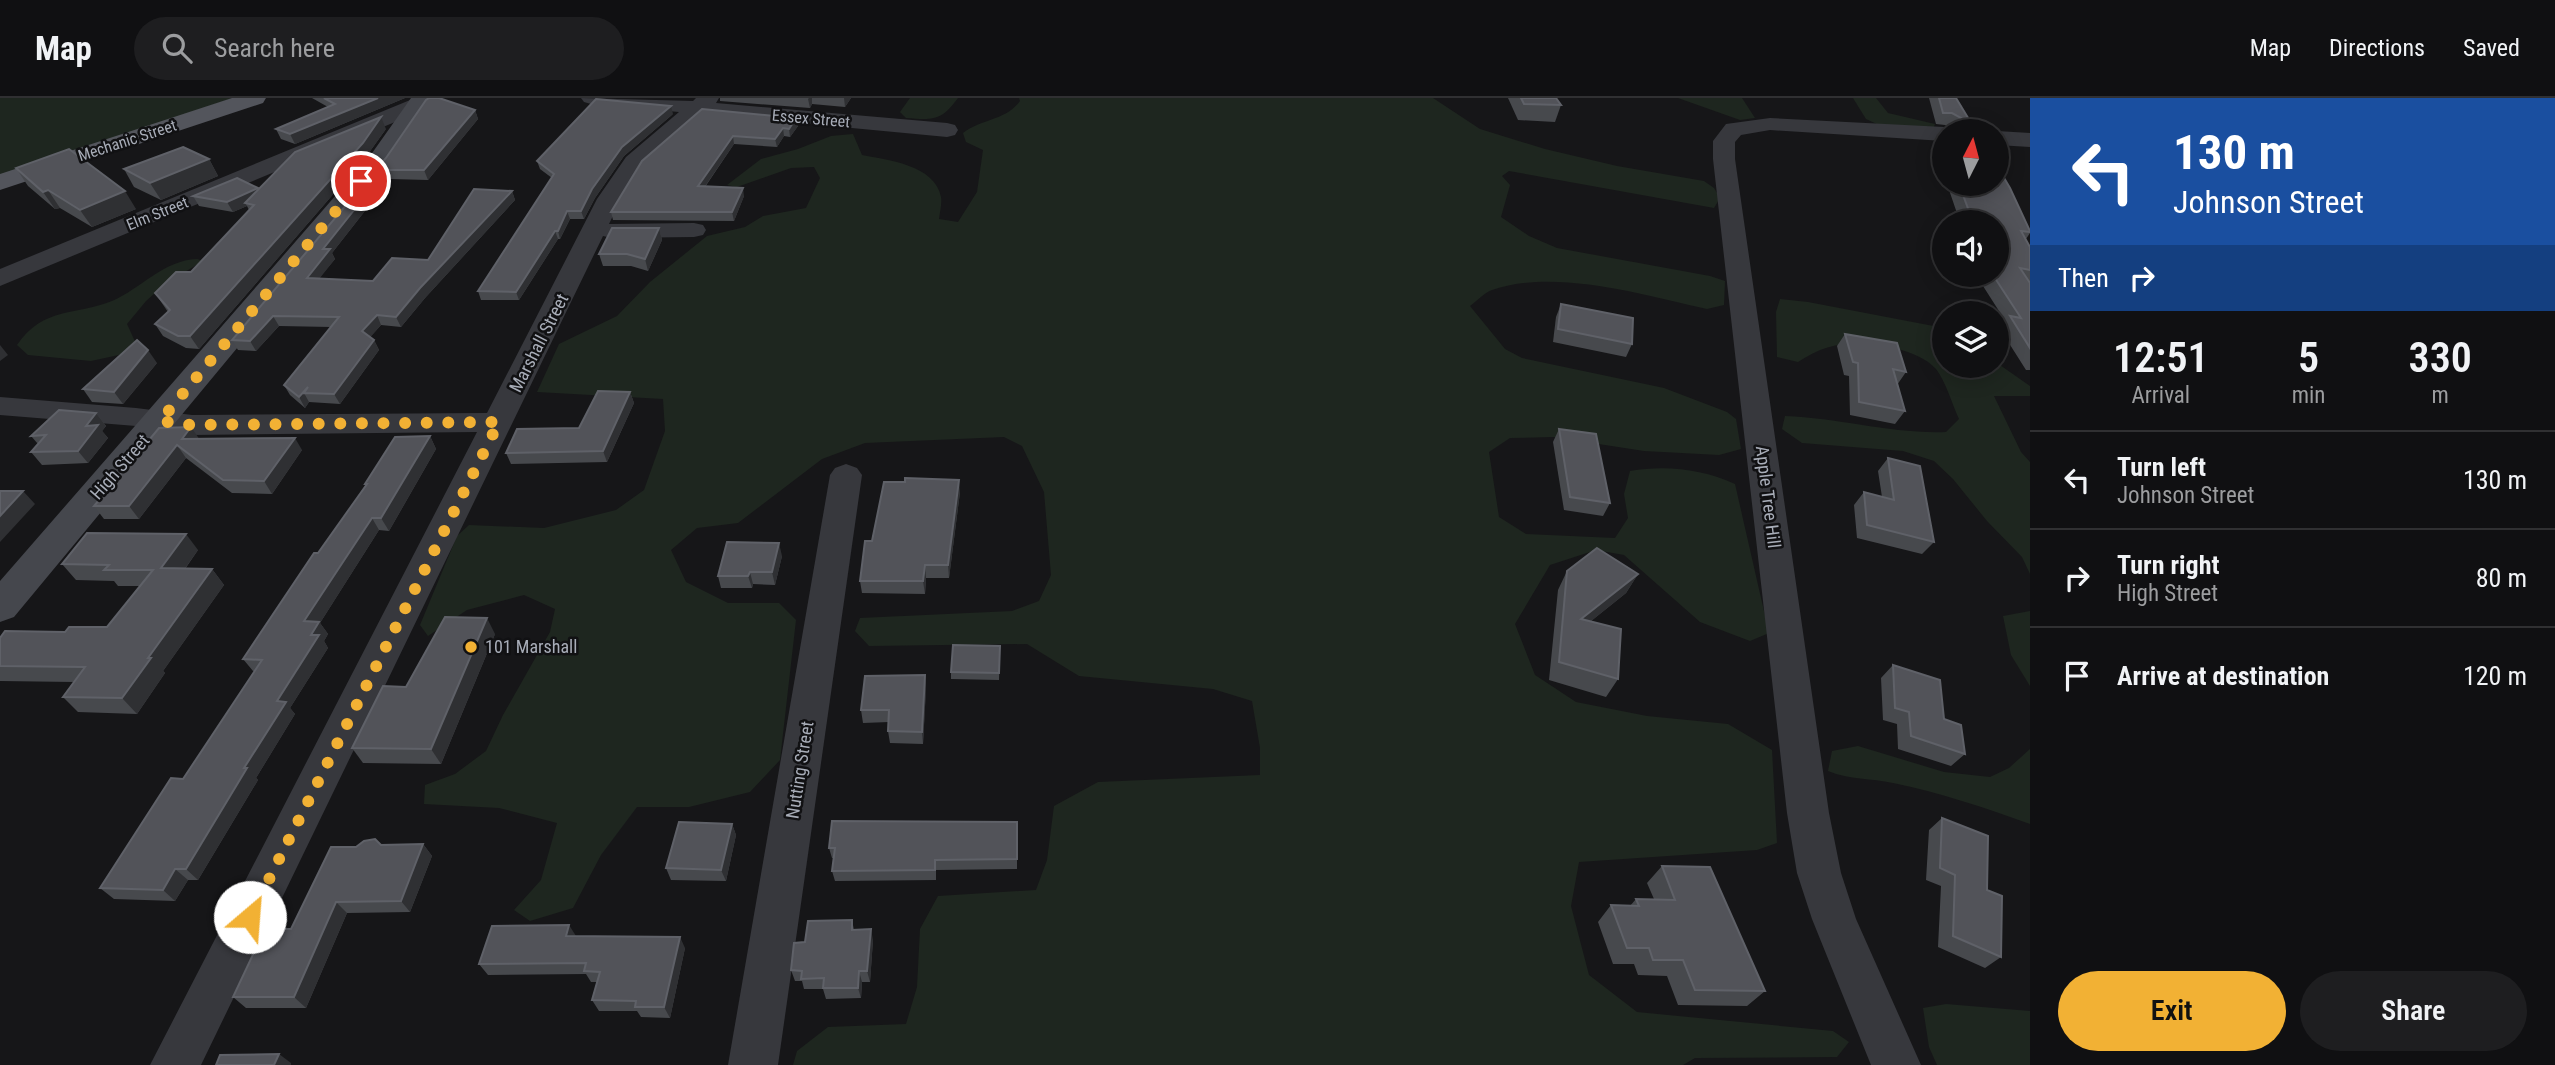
<!DOCTYPE html>
<style>
:root{--surface:#101012;--page:#1e1e20;--text:#f1f3f6;--muted:#9c9d9f;--line:#303032;--accent:#f2b134}
body{margin:0;font-family:"Roboto Condensed",sans-serif;background:var(--page);color:var(--text);height:100vh;display:flex;flex-direction:column;font-size:26px;white-space:nowrap}
*{box-sizing:border-box;margin:0}
p{font-size:23px;color:var(--muted)}
.icon{flex:none;width:38px;height:38px;fill:none;stroke:currentColor;stroke-width:2;stroke-linecap:round;stroke-linejoin:round}
.map{position:relative;flex:1;overflow:hidden}
.sheet{display:flex;flex-direction:column;background:var(--surface);width:525px}
.sheet>*{flex:none}
.guide{background:#1a4fa0;color:#fff;overflow:hidden}
.needle{width:46px;rotate:6deg}
.buttons{position:absolute;left:1932px;top:21px;display:grid;gap:14px}
.buttons a{display:grid;place-items:center;width:77px;height:77px;border-radius:50%;background:var(--surface);box-shadow:0 4px 18px #0003,0 0 0 2px var(--line);font-size:35px}
.pin{position:absolute;display:grid;place-items:center;width:60px;height:60px;color:#fff;margin:-30px;border:4px solid #fff;border-radius:50%;box-shadow:0 2px 7px #0007}
.me{position:absolute;width:77px;margin:-38px;rotate:27deg;stroke-linejoin:round;filter:drop-shadow(0 0 5px #0008)}
.turn{display:flex;align-items:center;gap:24px;height:147px;padding:0 28px;font-size:32px}
.turn .icon{width:91px;height:91px;stroke-width:2.5}
.turn b{display:block;font-size:49px;line-height:60px}
.then{display:flex;align-items:center;height:66px;padding:0 28px;background:#0003;gap:14px;font-size:26px}
.eta{display:flex;justify-content:space-evenly;align-items:center;height:119px;text-align:center}
.eta b{font-size:42px;font-weight:600;line-height:49px}
.button{display:flex;gap:14px;margin-top:auto;padding:14px 28px}
.button a{flex:1;height:80px;border-radius:42px;background:var(--accent);color:#111;font-size:28px;font-weight:600;line-height:80px;text-align:center}
.button a+a{background:var(--page);color:var(--text)}
ul{padding:0;list-style:none}
li{display:flex;align-items:center;gap:21px;height:98px;padding:0 28px;border-top:2px solid var(--line)}
li div{flex:1}
li b{display:block;font-size:26px}
li em{font-style:normal}
header{display:flex;align-items:center;gap:42px;box-sizing:border-box;height:98px;padding:0 35px;background:var(--surface);border-bottom:2px solid var(--line)}
header strong{font-size:33px}
nav{display:flex;gap:38px;margin-inline-start:auto;font-size:24px}
.search{width:490px;height:63px;background:var(--page);display:flex;align-items:center;gap:18px;box-sizing:border-box;padding:0 24px;border-radius:38px;color:var(--muted);font-size:26px}
main{display:flex;flex:1;min-height:0}
.map>svg:first-child{display:block}
.green{fill:#1e261f}
.lines{fill:none;stroke-linecap:round;stroke-linejoin:round}
.minor{fill:#37383d;fill-rule:evenodd}
.secondary{fill:#45474d;fill-rule:evenodd}
.primary{fill:#53555c;fill-rule:evenodd}
.wall{fill:#47494d}
.shaded-wall{fill:#2f3033}
.building{fill:#525359;stroke:#5f6168;stroke-width:2}
.route{stroke:#f2b134;stroke-width:12;stroke-dasharray:0 21.6}
.poi-dot{fill:#f2b134;stroke:#111113;stroke-width:2.5}
.labels{text-anchor:middle;stroke-width:5;stroke-linejoin:round;paint-order:stroke}
.far-street-label{font-size:16px;fill:#a8adb8;stroke:#111113}
.street-label{font-size:18px;fill:#a8adb8;stroke:#111113}
.poi-label{font-size:18px;fill:#a8adb8;stroke:#111113;text-anchor:start}
</style>
<header>
<strong>Map</strong>
<div class="search"><svg class="icon" aria-label="search" viewBox="0 0 24 24"><circle cx="10" cy="10" r="6"/><path d="M15 15l6 6"/></svg>Search here</div>
<nav><a>Map</a><a>Directions</a><a>Saved</a></nav>
</header>
<main>
<div class="map">
<svg width="2030" height="967" viewBox="0 0 2030 967">
<rect width="100%" height="100%" fill="#161618"/>
<g class="green">
<polygon points="0,0 233,0 0,78"/>
<path d="M910 0H958C941 23 934 22 906 20L900 14Z"/>
<path d="M1019 0H1433L1480 31 1545 51 1617 68 1704 83 1714 90 1720 100 1714 110 1509 73 1502 78 1510 87 1501 119 1529 138 1557 150 1710 178 1725 183 1724 207 1707 211C1644 197 1555 170 1492 192 1484 195 1477 203 1470 208L1505 251 1522 260 1664 290 1727 314 1736 321 1741 351 1719 357 1644 353 1553 339 1510 340 1489 354 1499 419 1526 436 1615 440 1628 420 1624 396 1630 373C1666 367 1702 371 1735 386L1769 535 1750 543 1700 524 1624 457 1596 452 1550 467 1515 526 1535 577 1576 604 1647 618 1728 626 1772 652 1777 745 1757 752 1579 764 1571 808 1589 877 1637 914 1833 933 1849 944 1837 959 1695 960 1683 967H793L797 953 828 929 906 926 917 889 920 831 938 798 1036 792 1047 762 1054 708 1098 684 1260 677V650L1252 603 1213 591 1079 578 1027 546 869 548 855 533 860 520 1012 513 1039 503 1051 477 1044 394 1022 348 1004 339 865 345 822 361 738 425 697 430 671 452 686 484 728 505H779L796 522 780 662 750 694 689 709H637L601 757 573 810 530 823 514 812 541 782 557 725 499 710 424 706 425 687 455 676 486 653 503 617 550 534 555 511 524 497 467 512 428 538 420 527 457 438 469 427 544 430 616 412 644 392 665 333 663 301 537 294 559 246 617 218 650 184 707 138 745 129 763 118 806 110 820 80 814 69 791 70 737 89 727 87 761 61 798 51 831 38 853 36 862 57C888 62 935 67 941 99 942 105 940 114 939 121L958 124 977 94 983 52 966 44 963 35C983 20 1005 23 1020 3Z"/>
<polygon points="1678,0 1742,0 1755,20 1740,22"/>
<polygon points="1853,0 1876,0 1888,15 1935,26 1933,31 1879,27 1866,21"/>
<path d="M197 161 203 163 165 186 146 203 127 226 137 248 128 255 91 263 28 257 17 247C44 208 75 218 112 203 142 190 164 162 197 161Z"/>
<path d="M1780 201 1808 204 1944 230V268H1997V265L2030 288V298H1994L2021 354 2030 364V476L2022 459 1987 423 1953 381 1934 363 1903 353 1802 345 1782 331 1785 318C1840 320 1891 336 1946 334L1959 321C1952 306 1946 284 1936 271 1926 260 1912 255 1898 251 1862 241 1830 242 1798 264L1777 259 1776 214Z"/>
<polygon points="2030,513 2030,588 2011,557 2003,518"/>
<path d="M1858 648 1944 674 1990 679 2009 670 2030 651V726C1985 710 1939 694 1893 685 1871 680 1850 682 1828 673L1832 653Z"/>
<polygon points="1946,906 2030,913 2030,967 1937,967 1929,949 1923,910"/>
</g>
<g class="lines">
<g class="minor">
<polygon points="415,0 440,0 424,12 0,188 0,171"/>
<polygon points="581,0 693,3 696,0 719,0 716,5 947,25 955,27 958,32 955,37 947,39 703,16 642,69 621,101 609,126 694,125 703,127 706,132 703,137 694,139 612,140 603,138 201,967 150,967 477,334 192,337 136,328 0,317 0,299 136,310 192,317 487,315 597,101 626,59 679,14 591,6 584,4"/>
<polygon points="1770,20 1944,29 1953,33 1944,33 1944,43 1770,32 1741,37 1735,44 1735,61 1829,715 1841,775 1856,821 1921,967 1871,967 1812,821 1797,775 1787,715 1713,61 1713,43 1726,26"/>
<polygon points="1997,33 2030,35 2030,49 1997,47"/>
<polygon points="846,366 857,370 862,377 778,967 728,967 830,377 835,370"/>
</g>
<polygon class="secondary" points="411,0 434,0 388,68 14,519 0,524 0,483 370,58"/>
<polygon class="primary" points="232,0 266,0 263,5 0,92 0,76"/>
</g>
<g class="wall">
<polygon points="312,0 405,0 295,46 281,41 276,31 328,9"/>
<polygon points="720,0 851,0 845,9 812,6 810,10 720,3"/>
<polygon points="1508,0 1556,0 1561,7 1555,24 1518,22"/>
<polygon points="1929,0 1956,0 1976,33 1948,33 1950,30 1945,27 1936,26"/>
<polygon points="475,12 478,21 428,82 390,81 332,155 335,161 319,180 373,183 428,162 512,93 515,102 425,200 401,229 381,227 370,239 374,242 379,252 340,306 309,304 305,310 290,297 284,287 331,229 279,228 256,253 238,252 232,242 386,60"/>
<polygon points="673,16 624,58 595,100 584,121 570,121 560,141 558,141 519,202 481,202 478,193 552,80 540,71 537,63"/>
<polygon points="796,20 798,28 790,39 784,38 777,49 734,46 705,89 744,98 734,123 613,122 611,114 642,63"/>
<polygon points="386,31 368,56 199,251 186,250 163,238 155,226 168,214 155,195 191,174 249,112 247,108 233,114 199,108 193,98 258,90 259,91"/>
<polygon points="1944,40 1944,78 1937,56 1942,49 1941,45"/>
<polygon points="209,61 218,78 161,102 134,89 124,71"/>
<polygon points="16,70 136,111 92,129 60,110 55,111 28,88"/>
<polygon points="1947,86 1997,86 2030,133 2030,135 2026,141 2030,149 2030,272 2026,272 2000,231 2006,224 1976,177 1997,177 1997,124 1960,124"/>
<polygon points="659,130 662,142 648,173 631,168 603,168 599,156"/>
<polygon points="1561,206 1632,246 1626,259 1553,244 1556,219"/>
<polygon points="1845,236 1906,274 1897,287 1905,313 1895,326 1850,317 1849,278 1844,277 1837,248"/>
<polygon points="157,265 123,306 92,304 83,291"/>
<polygon points="630,294 634,305 607,364 511,366 506,355 579,330"/>
<polygon points="96,315 106,328 102,333 108,340 88,365 42,367 31,354 38,346 31,338"/>
<polygon points="159,330 199,341 302,352 272,396 232,395 186,360 139,421 104,421 94,408"/>
<polygon points="1559,331 1610,405 1603,418 1564,412 1553,344"/>
<polygon points="430,338 436,351 389,433 379,432 320,525 328,536 324,543 328,550 290,610 295,616 256,680 258,682 198,782 188,782 175,803 114,801 100,790 183,681 255,574 253,573 243,561 366,388 365,386"/>
<polygon points="1888,360 1934,444 1922,456 1857,440 1854,407 1864,394 1882,399 1878,373"/>
<polygon points="960,394 949,480 926,480 925,496 862,495 860,483 872,443"/>
<polygon points="198,452 185,471 212,471 224,487 163,573 165,575 137,616 78,614 63,599 74,584 0,583 0,540 107,529 140,488 118,488 114,483 76,482 62,466"/>
<polygon points="782,458 775,487 753,486 752,490 721,490 718,478"/>
<polygon points="1567,473 1638,476 1626,495 1591,523 1618,581 1606,599 1549,582 1558,492"/>
<polygon points="495,536 441,666 363,665 352,650 406,589"/>
<polygon points="1000,548 999,582 951,581 951,574"/>
<polygon points="1893,567 1944,621 1965,656 1951,668 1898,651 1897,626 1883,622 1881,580"/>
<polygon points="925,577 926,590 923,646 890,645 888,633 889,624 863,625 861,612"/>
<polygon points="1942,720 2001,859 1985,870 1938,849 1941,788 1926,782 1929,732"/>
<polygon points="1017,724 1017,771 936,772 936,782 835,783 832,773 834,760 832,760 829,750"/>
<polygon points="732,726 736,737 726,783 671,782 666,770"/>
<polygon points="423,746 432,758 410,814 347,815 306,910 246,910 233,899 291,831 356,749 381,747"/>
<polygon points="1662,768 1765,893 1747,908 1678,907 1667,878 1638,877 1634,866 1613,866 1598,824 1611,807 1630,808 1636,801 1654,801 1647,785"/>
<polygon points="852,822 854,832 873,842 870,884 862,884 861,900 826,901 823,891 804,891 802,883 795,883 791,872 805,844"/>
<polygon points="576,839 685,850 670,920 641,919 637,913 599,913 592,902 597,884 591,884 586,876 488,877 479,866"/>
</g>
<g class="shaded-wall">
<polygon points="378,0 405,0 295,46 290,36"/>
<polygon points="809,0 812,0 812,6 810,10 808,1"/>
<polygon points="844,0 851,0 845,9"/>
<polygon points="671,8 673,16 624,58 595,100 584,121 581,113 592,91 622,49"/>
<polygon points="475,12 478,21 428,82 424,72"/>
<polygon points="381,19 386,31 368,56 199,251 190,238"/>
<polygon points="796,20 798,28 790,39 789,31"/>
<polygon points="783,30 784,38 777,49 775,41"/>
<polygon points="733,38 734,46 699,97 698,88"/>
<polygon points="209,61 218,78 161,102 150,85"/>
<polygon points="386,72 390,81 332,155 335,161 312,190 307,180 323,151"/>
<polygon points="258,90 264,100 245,105 247,108 233,114 227,104"/>
<polygon points="743,90 744,98 734,123 732,114"/>
<polygon points="48,92 60,110 55,111 43,94"/>
<polygon points="125,93 136,111 92,129 80,112"/>
<polygon points="512,93 515,102 425,200 401,229 396,219 420,190"/>
<polygon points="567,113 570,121 560,141 558,133"/>
<polygon points="659,130 662,142 648,173 645,161"/>
<polygon points="555,133 558,141 519,202 516,194"/>
<polygon points="377,217 381,227 367,243 362,233"/>
<polygon points="273,218 279,228 256,253 250,243"/>
<polygon points="374,242 379,252 340,306 334,296"/>
<polygon points="0,247 8,257 0,263"/>
<polygon points="148,252 157,265 123,306 114,294"/>
<polygon points="308,289 304,295 309,304 305,310 299,299"/>
<polygon points="630,294 634,305 607,364 603,353"/>
<polygon points="96,315 106,328 102,333 108,340 88,365 78,353 86,328"/>
<polygon points="191,329 200,342 182,341"/>
<polygon points="430,338 436,351 389,433 381,420"/>
<polygon points="295,340 302,352 272,396 264,383"/>
<polygon points="177,347 186,360 139,421 129,408"/>
<polygon points="959,382 960,394 949,480 948,467"/>
<polygon points="23,393 35,406 0,444 0,418"/>
<polygon points="372,420 379,432 320,525 328,536 324,543 328,550 290,610 295,616 256,680 258,682 198,782 186,771 244,670 277,603 304,523"/>
<polygon points="186,436 198,452 174,486 161,470"/>
<polygon points="779,445 782,458 775,487 772,474"/>
<polygon points="925,467 926,480 925,496 923,483"/>
<polygon points="212,471 224,487 163,573 165,575 137,616 122,600 148,560"/>
<polygon points="750,474 753,486 752,490 748,478"/>
<polygon points="1638,476 1626,495 1571,539 1581,521"/>
<polygon points="487,520 495,536 441,666 431,651"/>
<polygon points="925,577 926,590 923,646 922,634"/>
<polygon points="732,726 736,737 726,783 721,772"/>
<polygon points="423,746 432,758 410,814 401,803"/>
<polygon points="175,771 188,782 175,803 163,792"/>
<polygon points="336,804 347,815 306,910 294,899"/>
<polygon points="569,827 576,838 566,838"/>
<polygon points="871,831 873,842 870,884 867,873"/>
<polygon points="680,839 685,850 670,920 664,909"/>
<polygon points="859,873 862,884 861,900 858,890"/>
<polygon points="279,956 291,965 291,967 274,967"/>
</g>
<g class="building">
<polygon points="324,0 378,0 290,36 276,31 335,6"/>
<polygon points="429,0 439,0 475,12 424,72 386,72 323,151 330,151 307,180 373,183 392,160 428,162 474,91 512,93 420,190 396,219 377,217 362,233 374,242 334,296 304,295 308,289 299,299 284,287 339,219 273,218 250,243 232,242 386,60 426,2"/>
<polygon points="1521,0 1556,0 1561,7 1524,6"/>
<polygon points="1939,0 1956,0 1976,33 1953,33 1954,24 1960,24 1963,21 1952,15 1943,15"/>
<polygon points="596,1 671,8 622,49 592,91 581,113 567,113 558,133 555,133 516,194 478,193 554,76 537,63"/>
<polygon points="702,11 796,20 789,31 783,30 775,41 733,38 698,88 743,90 732,114 611,114 642,63"/>
<polygon points="381,19 363,45 190,238 178,238 155,226 170,212 155,195 176,174 191,174 254,107 245,105 295,54"/>
<polygon points="183,49 209,61 150,85 124,71"/>
<polygon points="69,51 125,93 80,112 48,92 43,94 16,70"/>
<polygon points="1997,68 2010,90 2030,133 2030,134 2021,133 2030,149 2030,172 2020,170 2030,185 2030,250 2010,218 2021,220 1993,177 1997,177 1997,124 1973,124 1959,86 1997,86"/>
<polygon points="237,80 258,90 227,104 193,98"/>
<polygon points="612,130 659,130 645,161 627,156 599,156"/>
<polygon points="1561,206 1633,220 1632,246 1558,231"/>
<polygon points="1845,236 1897,245 1906,274 1893,271 1905,313 1859,304 1858,265 1853,264"/>
<polygon points="137,242 148,252 114,294 83,291"/>
<polygon points="598,293 630,294 603,353 506,355 517,331 579,330"/>
<polygon points="59,312 96,315 86,328 98,327 78,353 31,354 46,337 31,338"/>
<polygon points="191,329 182,341 295,340 264,383 223,382 177,347 129,408 94,408 159,330"/>
<polygon points="1559,331 1596,336 1610,405 1570,399"/>
<polygon points="430,338 381,420 372,420 304,523 319,524 311,537 319,537 277,603 286,604 244,670 247,670 186,771 175,771 163,792 100,790 171,680 183,681 262,562 243,561 314,455 318,455 367,386 365,386 395,339"/>
<polygon points="1888,360 1920,368 1934,444 1867,427 1864,394 1894,402"/>
<polygon points="905,380 959,382 948,467 925,467 923,483 860,483 865,443 872,443 884,384 905,384"/>
<polygon points="0,393 23,393 0,418"/>
<polygon points="87,435 186,436 161,470 212,471 148,560 151,560 122,600 63,599 85,569 0,568 0,540 5,533 65,534 69,529 107,529 153,472 104,472 109,467 62,466"/>
<polygon points="727,444 779,445 772,474 750,474 748,478 718,478"/>
<polygon points="1597,450 1638,476 1581,521 1621,531 1618,581 1559,564 1567,473"/>
<polygon points="445,519 487,520 431,651 352,650 383,588 406,589"/>
<polygon points="953,547 1000,548 999,575 951,574"/>
<polygon points="1893,567 1940,582 1944,621 1961,627 1965,656 1911,638 1909,614 1895,610"/>
<polygon points="925,577 922,634 888,633 889,612 861,612 865,578"/>
<polygon points="1942,720 1988,738 1987,792 2002,798 2001,859 1953,838 1955,777 1940,770"/>
<polygon points="832,723 1017,724 1017,761 935,762 935,772 832,773 835,750 829,750"/>
<polygon points="679,724 732,726 721,772 666,770"/>
<polygon points="375,741 381,747 423,746 401,803 336,804 294,899 233,899 265,831 291,831 331,749 356,749 364,743"/>
<polygon points="1662,768 1710,769 1765,893 1695,892 1683,862 1653,862 1649,850 1627,850 1611,807 1639,808 1636,801 1675,802"/>
<polygon points="852,822 852,832 871,831 867,873 859,873 858,890 823,890 824,880 801,881 802,873 791,872 794,845 805,844 808,823"/>
<polygon points="569,827 566,838 680,839 664,909 635,909 636,903 592,902 600,874 584,873 586,865 479,866 492,828"/>
<polygon points="279,956 274,967 216,967 220,957"/>
</g>
<g class="lines">
<polyline class="route" points="250,819 499,324 192,327 160,323 361,83"/>
</g>
<circle class="poi-dot" cx="471" cy="549" r="7"/>
<g class="labels">
<g class="far-street-label">
<text transform="translate(811 20) rotate(5)" y="6">Essex Street</text>
<text transform="translate(127 42) rotate(-18)" y="6">Mechanic Street</text>
<text transform="translate(157 115) rotate(-22)" y="6">Elm Street</text>
</g>
<g class="street-label">
<text transform="translate(539 245) rotate(-63)" y="6">Marshall Street</text>
<text transform="translate(120 369) rotate(-49)" y="6">High Street</text>
<text transform="translate(1768 399) rotate(83)" y="6">Apple Tree Hill</text>
<text transform="translate(800 672) rotate(-81)" y="6">Nutting Street</text>
</g>
<g class="poi-label">
<text x="485" y="555">101 Marshall</text>
</g>
</g>
</svg>
<div class="buttons">
<a><svg class="needle" viewBox="-14 -14 28 28"><path d="M0-13l5 13h-10z" fill="#e53935"/><path d="M0 13l5-13h-10z" fill="#9c9d9f"/></svg></a>
<a><svg class="icon" aria-label="sound" viewBox="0 0 24 24"><path d="M4 9h4l5-4v14l-5-4H4zM17 9q2 3 0 6"/></svg></a>
<a><svg class="icon" aria-label="layers" viewBox="0 0 24 24"><path d="M12 4l9 5-9 5-9-5zM3 14l9 5 9-5"/></svg></a>
</div>
<div class="pin" style="left:361px;top:83px;background:#d93025"><svg class="icon" aria-label="arrive" viewBox="0 0 24 24"><path d="M6 21V4h12l-3 4 3 4H6"/></svg></div>
<svg class="me" style="left:250px;top:819px" viewBox="-20 -20 40 40"><circle r="19" fill="#fff"/><path d="M0-13L10 11 0 6-10 11z" fill="#f2b134"/></svg>
</div>
<section class="sheet">
<div class="guide">
<div class="turn"><svg class="icon" aria-label="left" viewBox="0 0 24 24"><path d="M17 20v-9H6M10 6l-5 5 5 5"/></svg><div><b>130 m</b>Johnson Street</div></div>
<div class="then">Then<svg class="icon" aria-label="right" viewBox="0 0 24 24"><path d="M7 20v-9h11M14 6l5 5-5 5"/></svg></div>
</div>
<div class="eta">
<div><b>12:51</b><p>Arrival</p></div>
<div><b>5</b><p>min</p></div>
<div><b>330</b><p>m</p></div>
</div>
<ul>
<li><svg class="icon" aria-label="left" viewBox="0 0 24 24"><path d="M17 20v-9H6M10 6l-5 5 5 5"/></svg><div><b>Turn left</b><p>Johnson Street</p></div><em>130 m</em></li>
<li><svg class="icon" aria-label="right" viewBox="0 0 24 24"><path d="M7 20v-9h11M14 6l5 5-5 5"/></svg><div><b>Turn right</b><p>High Street</p></div><em>80 m</em></li>
<li><svg class="icon" aria-label="arrive" viewBox="0 0 24 24"><path d="M6 21V4h12l-3 4 3 4H6"/></svg><div><b>Arrive at destination</b></div><em>120 m</em></li>
</ul>
<div class="button"><a>Exit</a><a>Share</a></div>
</section>
</main>
